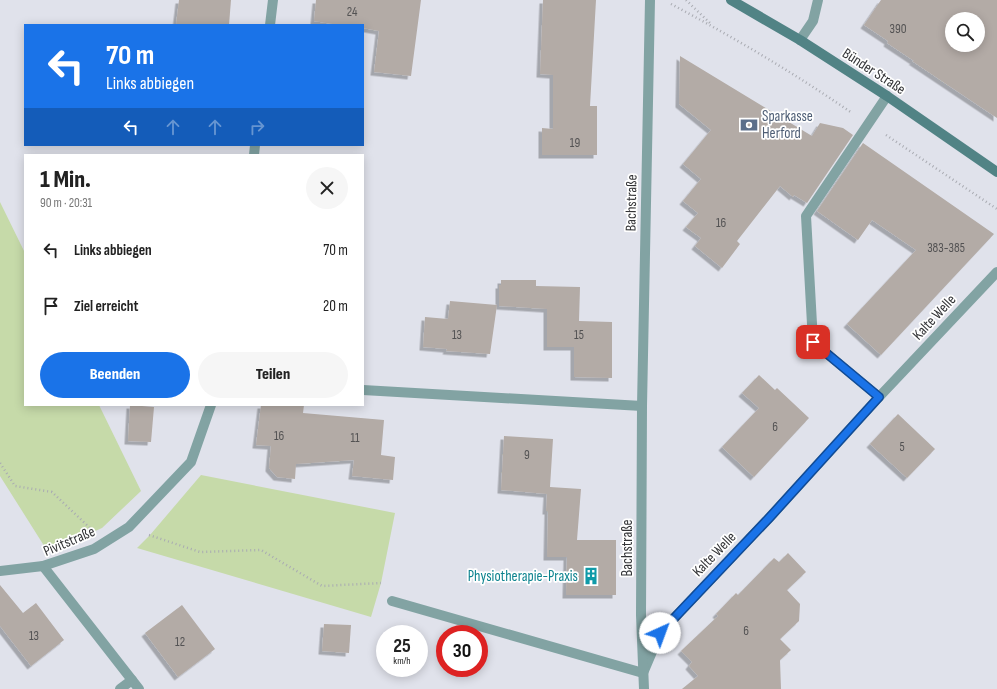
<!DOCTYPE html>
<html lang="de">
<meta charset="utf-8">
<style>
:root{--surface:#fff;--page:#f6f6f6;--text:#222;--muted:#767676;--accent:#1a73e8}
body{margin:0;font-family:"Sofia Sans Condensed",sans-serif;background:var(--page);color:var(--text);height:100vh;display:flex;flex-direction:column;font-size:15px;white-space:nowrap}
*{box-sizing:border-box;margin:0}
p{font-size:13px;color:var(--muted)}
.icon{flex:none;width:22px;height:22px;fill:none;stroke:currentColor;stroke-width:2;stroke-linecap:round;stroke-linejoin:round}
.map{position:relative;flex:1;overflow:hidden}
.details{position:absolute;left:24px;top:154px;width:340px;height:252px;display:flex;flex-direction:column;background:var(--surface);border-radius:0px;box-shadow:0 2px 10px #0003}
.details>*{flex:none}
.hud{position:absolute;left:24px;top:24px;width:340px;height:122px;border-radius:0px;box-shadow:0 2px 10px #0003;background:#1a73e8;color:#fff;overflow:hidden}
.controls{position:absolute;left:945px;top:12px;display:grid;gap:8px}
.controls a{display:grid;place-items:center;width:40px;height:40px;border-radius:50%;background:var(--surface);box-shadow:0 2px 10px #0003;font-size:20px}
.speed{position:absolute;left:376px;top:625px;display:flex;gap:8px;font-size:20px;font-weight:700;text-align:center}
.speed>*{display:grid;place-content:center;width:52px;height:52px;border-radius:50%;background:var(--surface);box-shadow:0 2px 10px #0003;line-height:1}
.speed small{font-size:10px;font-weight:400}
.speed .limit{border:6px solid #d22;background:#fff;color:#111}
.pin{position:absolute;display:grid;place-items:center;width:34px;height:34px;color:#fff;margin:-17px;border-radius:8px;box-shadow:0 2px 6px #0006}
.me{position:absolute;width:44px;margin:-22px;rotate:43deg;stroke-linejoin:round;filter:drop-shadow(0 0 3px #0008)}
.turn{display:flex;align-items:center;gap:14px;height:84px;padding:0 16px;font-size:18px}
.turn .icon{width:52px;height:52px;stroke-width:2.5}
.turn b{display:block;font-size:28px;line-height:34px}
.lanes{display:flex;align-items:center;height:38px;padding:0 16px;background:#0003;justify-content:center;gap:20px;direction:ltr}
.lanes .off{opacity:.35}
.round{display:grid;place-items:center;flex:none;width:42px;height:42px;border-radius:21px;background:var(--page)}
.headline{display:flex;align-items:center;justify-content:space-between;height:68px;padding:0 16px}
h1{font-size:24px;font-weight:800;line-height:30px}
.action{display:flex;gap:8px;margin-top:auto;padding:8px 16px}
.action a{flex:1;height:46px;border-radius:24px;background:var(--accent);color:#fff;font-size:16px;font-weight:800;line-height:46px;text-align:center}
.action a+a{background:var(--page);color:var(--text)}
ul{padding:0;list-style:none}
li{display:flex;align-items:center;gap:12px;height:56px;padding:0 16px}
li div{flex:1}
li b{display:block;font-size:15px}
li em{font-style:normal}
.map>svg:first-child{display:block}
.green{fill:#c6daa9}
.building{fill:#b3aba6;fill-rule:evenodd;filter:url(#shadow)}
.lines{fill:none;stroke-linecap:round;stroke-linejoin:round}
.path{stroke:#a9abb2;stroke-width:2.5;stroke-dasharray:1 3;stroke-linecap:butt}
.service{stroke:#82a3a3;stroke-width:10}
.minor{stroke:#82a3a3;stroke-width:10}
.secondary{stroke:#518385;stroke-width:10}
.route-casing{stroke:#114b97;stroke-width:10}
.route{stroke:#1a73e8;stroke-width:7}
.labels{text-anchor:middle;stroke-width:3.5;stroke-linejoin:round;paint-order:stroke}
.number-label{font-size:13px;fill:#535253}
.street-label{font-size:15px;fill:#333437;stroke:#fff}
.service-label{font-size:15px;fill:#4e5e75;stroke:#fff;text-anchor:start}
.culture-label{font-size:15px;fill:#0d838f;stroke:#fff;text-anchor:end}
</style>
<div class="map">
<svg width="997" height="689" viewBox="0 0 997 689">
<defs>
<filter id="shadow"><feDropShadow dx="-3.5" dy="3.5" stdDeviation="0" flood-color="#0004"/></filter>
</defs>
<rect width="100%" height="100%" fill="#e0e2eb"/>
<g class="green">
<polygon points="0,202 25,253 25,405 99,405 141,491 102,528 48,552 0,476"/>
<polygon points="201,475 395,513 381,583 371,617 137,548 150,535"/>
</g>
<g class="building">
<polygon points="179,0 231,0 229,25 176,25"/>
<polygon points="316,0 421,0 411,76 374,72 379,31 363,28 363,25 339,25 314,21"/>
<polygon points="543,0 596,0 590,106 597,106 597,155 542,155 542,128 553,129 553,75 540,74"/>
<path d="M881 0H997V118L912 61H914L887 43 888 41 864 25ZM952 19H978V45H952Z"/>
<polygon points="680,56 812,136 820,123 843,128 853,135 807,203 794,195 793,197 780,186 737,241 740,244 722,268 695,246 701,238 686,227 698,213 683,201 701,179 683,164 711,130 679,104"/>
<polygon points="863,143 994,234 881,355 847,324 916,250 872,220 858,240 817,211"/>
<polygon points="501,280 536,280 536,286 580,287 579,321 612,322 612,378 574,377 574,347 547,347 547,309 499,306 499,285 501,285"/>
<polygon points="450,301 497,305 490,354 446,351 447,349 423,347 425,317 448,319"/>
<polygon points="759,375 775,390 777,388 809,418 754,477 722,447 759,408 742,393"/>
<polygon points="130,405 154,407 151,442 128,441"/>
<polygon points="261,405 304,405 303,413 384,420 381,455 395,457 393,480 352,476 354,460 296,464 295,479 277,477 269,468 271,446 256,445"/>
<polygon points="898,414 935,449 907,478 870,444"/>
<polygon points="504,436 553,439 550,487 581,489 577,540 616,540 616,595 566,595 567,557 547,557 548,511 546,511 547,494 501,490"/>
<polygon points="788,553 806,572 787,590 800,604 799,621 780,639 791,650 780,660 781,689 682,689 698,676 689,666 692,662 681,651 718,616 716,614 736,593 738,595 774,558 779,562"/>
<polygon points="0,585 23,613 36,603 64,640 31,666 0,626"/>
<polygon points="182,605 215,649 178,677 145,633"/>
<polygon points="324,624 351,625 349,653 322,651"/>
</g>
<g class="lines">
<g class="path">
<polyline points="686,0 711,24"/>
<path d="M671 4C733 37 794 73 852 113"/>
<polyline points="886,135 997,209"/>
<polyline points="0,463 15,486 52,492 90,528"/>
<polyline points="149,535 200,552 261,550 322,586 381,583"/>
</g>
<polyline class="service" points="879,397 813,342 806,216 887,96"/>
<g class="minor">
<polyline points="270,25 273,0"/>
<polyline points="800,40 813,21 818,0"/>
<polyline points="254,155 255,145"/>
<polyline points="363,390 642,406"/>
<polyline points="43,566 139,689"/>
<polyline points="0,571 43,566 94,549 129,527 191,462 211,405"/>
<polyline points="392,601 643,673 660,633 770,517 879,397 997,272"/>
<polyline points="120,689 132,680"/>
<polyline points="644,689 641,615 642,406 650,0"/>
</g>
<polyline class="secondary" points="731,0 800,40 887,96 997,172"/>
</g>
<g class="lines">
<g class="route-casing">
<polyline id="route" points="660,633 770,517 879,397 813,342"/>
</g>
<use href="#route" class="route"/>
</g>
<defs>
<g id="bank-bare" transform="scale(1.38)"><path d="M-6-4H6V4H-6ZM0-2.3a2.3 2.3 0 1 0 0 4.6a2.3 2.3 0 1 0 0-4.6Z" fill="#5c6f8a" stroke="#fff" stroke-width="2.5" paint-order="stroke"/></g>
<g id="building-bare" transform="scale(1.38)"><path d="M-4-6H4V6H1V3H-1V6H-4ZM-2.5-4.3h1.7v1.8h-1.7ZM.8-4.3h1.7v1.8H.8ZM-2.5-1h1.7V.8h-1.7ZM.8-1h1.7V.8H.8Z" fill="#0f9aa8" stroke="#fff" stroke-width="2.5" paint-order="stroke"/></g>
</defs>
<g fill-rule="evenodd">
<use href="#bank-bare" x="749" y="125"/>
<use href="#building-bare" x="591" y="576"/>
</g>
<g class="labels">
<g class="number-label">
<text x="352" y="16">24</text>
<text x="898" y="33">390</text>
<text x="575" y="147">19</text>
<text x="721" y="227">16</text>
<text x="946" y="252">383-385</text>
<text x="457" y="339">13</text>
<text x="579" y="339">15</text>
<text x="775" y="431">6</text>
<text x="279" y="440">16</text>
<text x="355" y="442">11</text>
<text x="902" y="451">5</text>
<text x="527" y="459">9</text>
<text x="746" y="635">6</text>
<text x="34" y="640">13</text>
<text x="180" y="646">12</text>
</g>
<g class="street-label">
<text transform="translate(874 71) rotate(33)" y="5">Bünder Straße</text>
<text transform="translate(631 203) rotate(-89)" y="5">Bachstraße</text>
<text transform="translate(934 317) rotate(-47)" y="5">Kalte Welle</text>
<text transform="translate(69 541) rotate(-23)" y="5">Pivitstraße</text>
<text transform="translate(627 548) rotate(-90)" y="5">Bachstraße</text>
<text transform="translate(714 554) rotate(-46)" y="5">Kalte Welle</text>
</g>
<g class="service-label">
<text x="762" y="121">Sparkasse<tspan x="762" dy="17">Herford</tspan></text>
</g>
<g class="culture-label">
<text x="578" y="581">Physiotherapie-Praxis</text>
</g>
</g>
</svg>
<div class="controls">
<a><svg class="icon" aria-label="search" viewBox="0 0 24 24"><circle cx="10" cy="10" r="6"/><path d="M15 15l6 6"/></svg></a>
</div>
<div class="speed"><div>25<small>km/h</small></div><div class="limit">30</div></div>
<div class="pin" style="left:813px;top:342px;background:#d93025"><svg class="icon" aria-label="arrive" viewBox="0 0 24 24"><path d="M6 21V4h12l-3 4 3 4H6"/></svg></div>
<svg class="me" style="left:660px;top:633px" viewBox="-20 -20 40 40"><circle r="19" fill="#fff"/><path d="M0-13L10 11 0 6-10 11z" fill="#1a73e8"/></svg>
<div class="hud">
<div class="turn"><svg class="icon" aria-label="left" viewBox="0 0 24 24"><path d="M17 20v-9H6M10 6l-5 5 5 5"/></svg><div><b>70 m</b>Links abbiegen</div></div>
<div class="lanes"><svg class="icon" aria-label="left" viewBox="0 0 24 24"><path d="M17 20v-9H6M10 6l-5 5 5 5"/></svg><svg class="icon off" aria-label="ahead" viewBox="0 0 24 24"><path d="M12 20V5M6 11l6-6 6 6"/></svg><svg class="icon off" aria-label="ahead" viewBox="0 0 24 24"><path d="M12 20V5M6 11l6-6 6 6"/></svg><svg class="icon off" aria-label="right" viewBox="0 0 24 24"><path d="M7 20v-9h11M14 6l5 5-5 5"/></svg></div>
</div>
<section class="details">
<div class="headline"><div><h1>1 Min.</h1><p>90 m · 20:31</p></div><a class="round"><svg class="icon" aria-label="close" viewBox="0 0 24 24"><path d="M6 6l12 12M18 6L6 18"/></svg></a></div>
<ul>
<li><svg class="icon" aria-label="left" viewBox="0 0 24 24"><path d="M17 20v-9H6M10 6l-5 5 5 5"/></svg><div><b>Links abbiegen</b></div><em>70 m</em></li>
<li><svg class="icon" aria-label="arrive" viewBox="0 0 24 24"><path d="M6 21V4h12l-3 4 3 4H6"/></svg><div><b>Ziel erreicht</b></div><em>20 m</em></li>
</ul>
<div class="action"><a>Beenden</a><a>Teilen</a></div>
</section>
</div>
